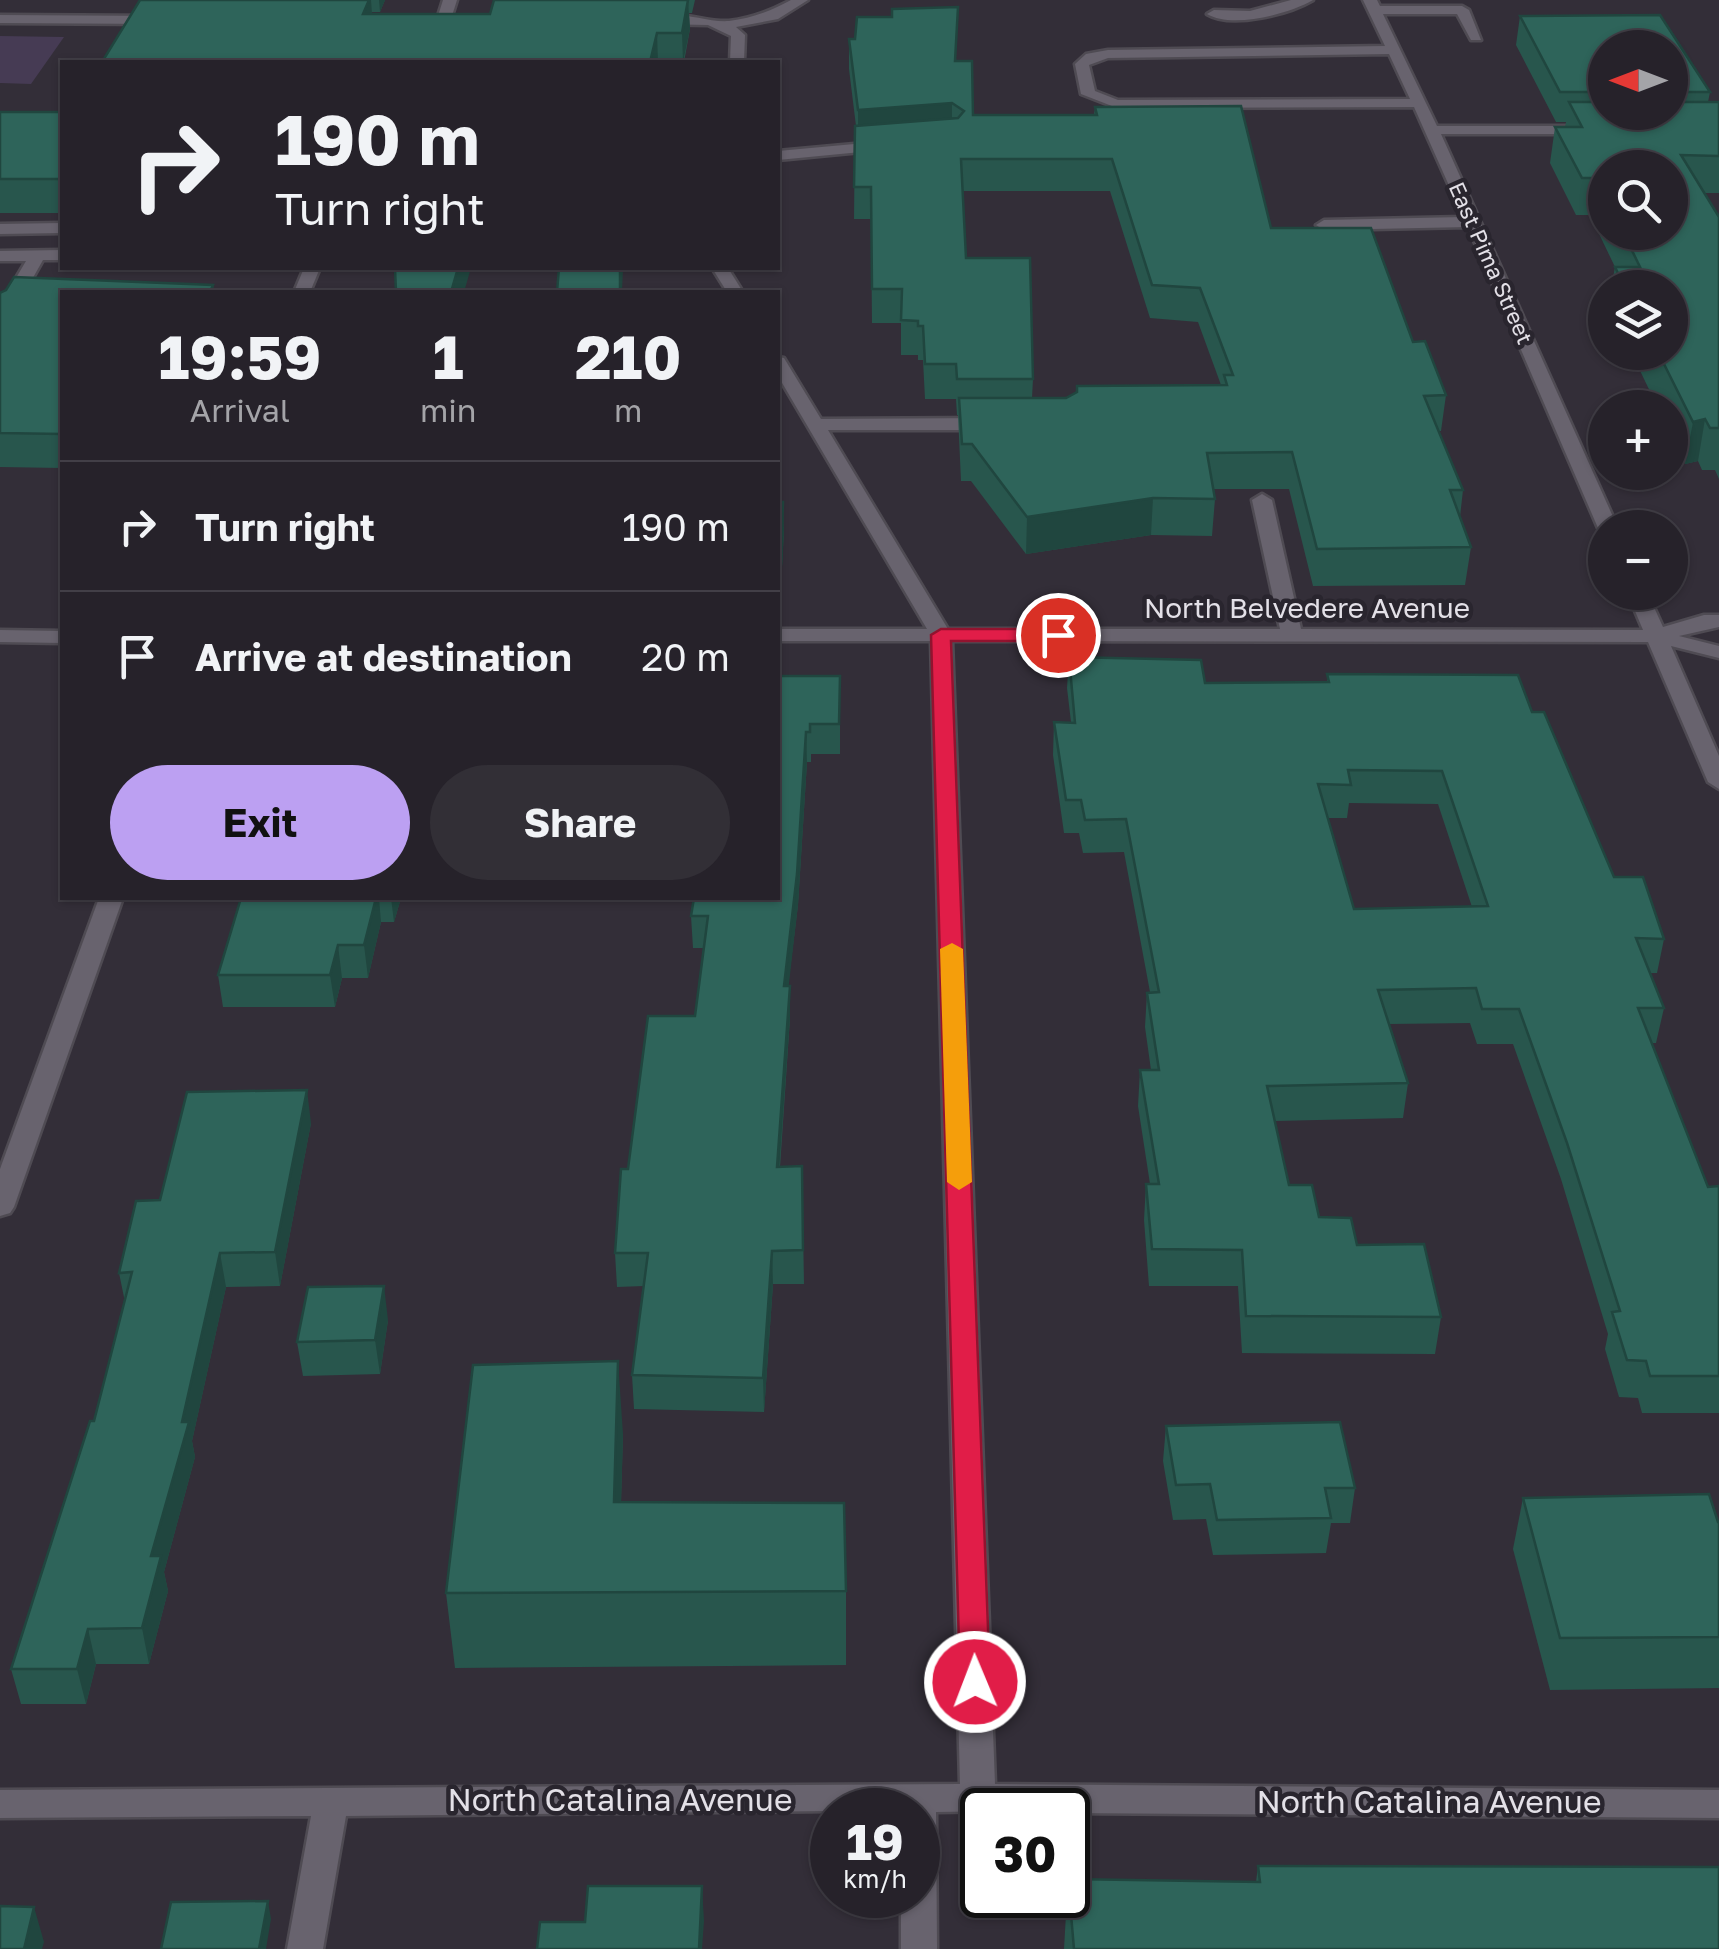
<!DOCTYPE html>
<meta charset="utf-8">
<style>
:root{--surface:#26222a;--page:#322f36;--text:#f1f3f6;--muted:#a4a4a8;--line:#423f47;--accent:#bca0f2}
body{margin:0;font-family:"Golos Text",sans-serif;background:var(--page);color:var(--text);height:100vh;display:flex;flex-direction:column;font-size:38px;white-space:nowrap}
*{box-sizing:border-box;margin:0}
p{font-size:32px;color:var(--muted)}
.icon{flex:none;width:55px;height:55px;fill:none;stroke:currentColor;stroke-width:2;stroke-linecap:round;stroke-linejoin:round}
.map{position:relative;flex:1;overflow:hidden}
.panel{position:absolute;left:60px;top:290px;width:720px;height:610px;display:flex;flex-direction:column;background:var(--surface);border-radius:0px;box-shadow:0 2px 8px #0004,0 0 0 2px var(--line)}
.panel>*{flex:none}
.hud{position:absolute;left:60px;top:60px;width:720px;height:210px;border-radius:0px;box-shadow:0 2px 8px #0004,0 0 0 2px var(--line);background:#26222a;color:var(--text);overflow:hidden}
.needle{width:65px;rotate:270deg}
.fabs{position:absolute;left:1588px;top:30px;display:grid;gap:20px}
.fabs a{display:grid;place-items:center;width:100px;height:100px;border-radius:50%;background:var(--surface);box-shadow:0 2px 8px #0004,0 0 0 2px var(--line);font-size:50px}
.speed{position:absolute;left:810px;top:1788px;display:flex;gap:20px;font-size:50px;font-weight:700;text-align:center}
.speed>*{display:grid;place-content:center;width:130px;height:130px;border-radius:50%;background:var(--surface);box-shadow:0 2px 8px #0004,0 0 0 2px var(--line);line-height:1}
.speed small{font-size:25px;font-weight:400}
.speed .limit{border:5px solid #111;border-radius:15px;background:#fff;color:#111}
.pin{position:absolute;display:grid;place-items:center;width:85px;height:85px;color:#fff;margin:-42px;border:5px solid #fff;border-radius:50%;box-shadow:0 2px 10px #0007}
.me{position:absolute;width:110px;margin:-55px;rotate:359deg;stroke-linejoin:round;filter:drop-shadow(0 0 8px #0008)}
.turn{display:flex;align-items:center;gap:35px;height:210px;padding:0 50px;font-size:45px}
.turn .icon{width:130px;height:130px;stroke-width:2.5}
.turn b{display:block;font-size:70px;line-height:85px}
.eta{display:flex;justify-content:space-evenly;align-items:center;height:170px;text-align:center}
.eta b{font-size:60px;font-weight:700;line-height:70px}
.primary-button{display:flex;gap:20px;margin-top:auto;padding:20px 50px}
.primary-button a{flex:1;height:115px;border-radius:60px;background:var(--accent);color:#111;font-size:40px;font-weight:700;line-height:115px;text-align:center}
.primary-button a+a{background:var(--page);color:var(--text)}
ul{padding:0;list-style:none}
li{display:flex;align-items:center;gap:30px;height:130px;padding:0 50px;border-top:2px solid var(--line)}
li div{flex:1}
li b{display:block;font-size:38px}
li em{font-style:normal}
.map>svg:first-child{display:block}
.green{fill:#463b54}
.lines{fill:none;stroke-linecap:round;stroke-linejoin:round}
.minor-casing{stroke:#4f4b53;stroke-width:5}
.minor{fill:#68636e;fill-rule:evenodd}
.wall{fill:#28564d;fill-rule:evenodd}
.shaded-wall{fill:#20463f}
.building{fill:#2e645a;stroke:#20463f;stroke-width:2.5;fill-rule:evenodd}
.route{fill:#e11d48;stroke:#92132f;stroke-width:2.5}
.slow{fill:#f59e0b}
.labels{text-anchor:middle;stroke-width:9;stroke-linejoin:round;paint-order:stroke}
.far-street-label{font-size:22px;fill:#e3e0e7;stroke:#29252e}
.street-label{font-size:28px;fill:#e3e0e7;stroke:#29252e}
.near-street-label{font-size:32px;fill:#e3e0e7;stroke:#29252e}
</style>
<div class="map">
<svg width="1719" height="1949" viewBox="0 0 1719 1949">
<rect width="100%" height="100%" fill="#332e38"/>
<polygon class="green" points="0,36 64,37 31,84 0,83"/>
<g class="lines">
<g class="minor-casing">
<g id="minor">
<polygon points="443,0 457,0 451,19 444,23 437,19"/>
<path d="M791 0H808L778 19 736 27 745 35 744 62H730L731 36 708 25 655 24 648 20C672 6 704 23 729 21 752 18 771 11 791 0Z"/>
<path d="M1291 0H1313C1289 14 1232 29 1207 14L1214 10 1250 11Z"/>
<path d="M1363 0H1377L1380 6H1462L1469 10 1481 40H1471L1457 14H1383L1437 126H1589L1596 130 1589 134H1441L1618 528H1605V533L1598 528 1468 227 1324 230 1316 225 1324 220 1463 217 1414 107 1117 108 1081 94 1075 64 1086 54 1108 50 1385 46ZM1389 54 1410 99 1118 100 1095 91 1089 65 1108 58Z"/>
<polygon points="0,15 160,16 167,20 160,24 0,23"/>
<polygon points="887,141 895,146 892,149 778,160 778,151"/>
<polygon points="62,223 62,233 0,234 0,224"/>
<polygon points="62,250 62,260 43,260 9,320 0,325 0,305 26,261 0,261 0,251"/>
<polygon points="304,268 320,268 310,292 294,292"/>
<polygon points="712,268 728,268 743,292 727,292"/>
<polygon points="778,357 784,358 821,419 990,418 999,424 990,430 828,430 948,629 1280,629 1252,500 1262,494 1272,500 1301,629 1643,630 1627,592 1647,592 1663,627 1704,615 1719,615 1719,627 1679,636 1719,646 1719,658 1671,646 1719,756 1719,789 1708,782 1648,642 952,641 995,1784 1719,1790 1719,1818 1068,1813 1068,1810 936,1812 937,1949 901,1949 901,1895 918,1895 918,1810 346,1816 323,1949 287,1949 311,1816 0,1818 0,1790 960,1784 931,641 778,641 778,629 927,629 778,376"/>
<polygon points="0,630 62,631 62,643 0,642"/>
<polygon points="99,898 123,898 14,1207 10,1213 0,1216 0,1169"/>
</g>
</g>
<use href="#minor" class="minor"/>
</g>
<g class="wall">
<polygon points="140,0 385,0 380,12 372,12 372,14 490,14 494,0 695,0 692,13 689,13 690,29 684,62 102,62"/>
<path d="M1660 15 1710 92 1708 102H1719V193H1704L1719 217V479L1715 470H1702L1698 461 1685 464 1670 433V408H1658L1631 352H1670V288H1611L1615 267 1590 215H1576L1550 163 1555 127H1565L1566 122H1556L1516 45 1520 16ZM1605 48H1670V112H1605ZM1605 168H1670V232H1605Z"/>
<path d="M849 39 956 61 973 115H1094L1095 107 1271 228 1413 342 1446 395 1441 431H1438L1463 490 1460 517 1471 547 1465 585 1313 586 1289 489H1214L1215 499 1212 536 1151 535 1026 554 971 481H961L958 415H957L956 399H925L923 360H918V355H901V323H872L871 219H854L855 126H856L849 69ZM963 191H1110L1150 318 1198 322 1221 385 1066 398H1032L1033 379 966 258Z"/>
<rect x="0" y="112" width="62" height="101"/>
<polygon points="213,285 214,292 62,292 62,468 0,467 0,294"/>
<polygon points="778,502 784,530 781,586 778,586"/>
<path d="M1069 657 1205 683 1327 682V674L1532 712 1614 877 1664 939 1657 973H1649L1664 1008 1656 1043H1651L1708 1187 1719 1186V1413H1642L1638 1398 1619 1397 1605 1349 1608 1334 1561 1179 1513 1044H1477L1470 1023 1389 1024 1408 1083 1403 1118 1275 1121 1289 1185 1319 1217 1357 1245 1441 1317 1435 1354 1242 1353 1238 1286H1149L1144 1220 1146 1184H1150L1138 1106 1140 1070H1151L1145 1027 1147 993 1150 992 1124 852 1083 853 1079 833H1064L1053 755 1054 722H1071L1067 688ZM1349 803 1438 804 1472 907 1354 909 1328 818H1347Z"/>
<polygon points="778,676 840,676 840,754 811,754 811,762 807,762 798,905 788,986 790,1018 780,1167 802,1166 804,1284 773,1284 764,1412 634,1409 632,1375 644,1286 617,1287 615,1253 628,1169 695,1016 704,948 693,948 691,916"/>
<polygon points="241,898 401,898 394,922 381,922 368,978 342,978 335,1007 223,1007 218,975"/>
<polygon points="311,1123 280,1286 226,1287 192,1441 195,1457 164,1572 168,1591 149,1664 96,1664 86,1704 21,1704 11,1669 94,1421 125,1302 119,1273 160,1200"/>
<polygon points="388,1320 380,1374 303,1376 297,1342"/>
<polygon points="1166,1426 1355,1488 1350,1523 1331,1523 1326,1553 1213,1555 1206,1519 1173,1520 1163,1461"/>
<polygon points="623,1434 621,1502 846,1591 846,1665 455,1668 446,1593"/>
<polygon points="1523,1498 1719,1522 1719,1688 1550,1690 1513,1549"/>
<polygon points="1258,1866 1719,1949 1064,1949 1068,1879 1256,1882"/>
</g>
<g class="shaded-wall">
<polygon points="369,0 371,0 373,28 363,14"/>
<polygon points="379,0 385,0 380,12"/>
<polygon points="688,0 690,29 683,62 682,33"/>
<polygon points="657,33 658,62 650,62"/>
<polygon points="952,103 952,133 858,141 858,110"/>
<polygon points="458,268 471,268 464,292 451,292"/>
<polygon points="620,268 623,268 622,292 620,292"/>
<polygon points="1705,419 1698,461 1685,464 1693,422"/>
<polygon points="1153,498 1151,535 1026,554 1027,517"/>
<polygon points="783,502 784,530 781,586 781,558"/>
<polygon points="806,732 807,762 798,905 785,1018 784,986"/>
<polygon points="376,898 379,898 381,922 368,978 364,945"/>
<polygon points="391,898 401,898 394,922"/>
<polygon points="338,945 342,978 335,1007 330,975"/>
<polygon points="790,986 790,1018 777,1200 777,1167"/>
<polygon points="307,1090 311,1123 280,1286 275,1252"/>
<polygon points="772,1251 773,1284 764,1412 763,1378"/>
<polygon points="220,1253 226,1287 192,1441 195,1457 164,1572 168,1591 149,1664 142,1628 151,1556"/>
<polygon points="384,1286 388,1320 380,1374 375,1340"/>
<polygon points="618,1361 623,1434 619,1576 614,1502"/>
<polygon points="88,1629 96,1664 86,1704 77,1669"/>
<polygon points="702,1886 704,1921 702,1949 699,1949"/>
<polygon points="268,1901 271,1919 266,1949 259,1949"/>
<polygon points="34,1907 44,1942 42,1949 24,1949"/>
</g>
<g class="building">
<polygon points="140,0 369,0 363,14 490,14 494,0 688,0 682,33 657,33 650,62 102,62"/>
<polygon points="958,7 955,61 972,61 973,115 1097,115 1095,107 1241,106 1271,228 1371,228 1413,342 1425,341 1446,395 1424,396 1463,490 1450,490 1471,547 1317,549 1292,452 1207,453 1215,499 1153,498 1027,517 972,444 962,444 959,398 1066,398 1077,392 1077,386 1227,385 1224,375 1233,375 1200,288 1152,285 1112,159 961,159 966,258 1030,258 1033,379 957,379 956,364 925,364 923,326 918,326 918,321 901,320 902,289 872,289 871,187 854,187 855,126 958,118 964,111 952,103 858,110 849,39 855,39 857,17 892,17 892,9"/>
<polygon points="1660,15 1710,92 1670,92 1670,48 1605,48 1605,92 1560,92 1520,16"/>
<polygon points="1569,102 1605,102 1605,112 1670,112 1670,102 1719,102 1719,156 1681,155 1719,217 1719,428 1710,428 1705,419 1693,422 1658,352 1670,352 1670,288 1625,288 1615,267 1640,267 1623,232 1670,232 1670,168 1605,168 1605,196 1596,178 1582,178 1555,127 1582,127"/>
<rect x="0" y="112" width="62" height="67"/>
<polygon points="395,268 458,268 451,292 396,292"/>
<polygon points="559,268 620,268 620,292 557,292"/>
<polygon points="14,277 213,285 210,292 62,292 62,434 0,433 0,293 6,290"/>
<polygon points="778,502 783,502 781,558 778,558"/>
<path d="M1069 657 1201 660 1205 683 1329 682 1327 674 1518 675 1532 712H1544L1614 877H1643L1664 939 1636 938 1664 1008H1638L1708 1187 1719 1186V1376H1650L1646 1361 1627 1360 1612 1312 1620 1311 1567 1143 1519 1009H1482L1476 988 1378 990 1408 1083 1267 1086 1289 1185H1312L1319 1217 1351 1218 1357 1245 1424 1244 1441 1317 1246 1316 1242 1250 1152 1249 1146 1184H1159L1140 1070H1159L1147 993 1159 992 1126 819 1085 820 1081 800H1066L1054 722 1075 723ZM1348 770 1442 771 1488 906 1354 909 1318 784 1351 785Z"/>
<polygon points="778,676 840,676 839,724 810,724 810,732 806,732 797,874 784,986 790,986 777,1167 802,1166 803,1250 772,1251 763,1378 632,1375 648,1253 615,1253 621,1169 628,1169 648,1016 695,1016 708,916 691,916 694,898 778,898"/>
<polygon points="241,898 376,898 364,945 338,945 330,975 218,975"/>
<polygon points="307,1090 275,1252 220,1253 182,1422 189,1422 151,1556 161,1556 142,1628 88,1629 77,1669 11,1669 90,1421 94,1421 132,1272 119,1273 136,1201 160,1200 187,1092"/>
<polygon points="384,1286 375,1340 297,1342 308,1287"/>
<polygon points="618,1361 614,1502 844,1503 846,1591 446,1593 473,1365"/>
<polygon points="1340,1422 1355,1488 1325,1488 1331,1518 1217,1520 1210,1484 1176,1485 1166,1426"/>
<polygon points="1709,1494 1718,1522 1719,1522 1719,1637 1560,1638 1523,1498"/>
<polygon points="1258,1866 1719,1867 1719,1949 1074,1949 1068,1879 1260,1882"/>
<polygon points="588,1886 702,1886 699,1949 537,1949 540,1922 585,1922"/>
<polygon points="268,1901 259,1949 161,1949 171,1902"/>
<polygon points="0,1906 34,1907 24,1949 0,1949"/>
</g>
<polygon class="route" points="941,629 1058,629 1068,635 1058,641 951,641 990,1682 986,1690 975,1693 964,1690 960,1682 931,635"/>
<polygon class="slow" points="952,943 963,949 972,1182 959,1190 947,1182 940,949"/>
<g class="labels">
<g class="far-street-label">
<text transform="translate(1491 263) rotate(66)" y="8">East Pima Street</text>
</g>
<g class="street-label">
<text x="1307" y="618">North Belvedere Avenue</text>
</g>
<g class="near-street-label">
<text x="620" y="1811">North Catalina Avenue</text>
<text x="1429" y="1813">North Catalina Avenue</text>
</g>
</g>
</svg>
<div class="fabs">
<a><svg class="needle" viewBox="-14 -14 28 28"><path d="M0-13l5 13h-10z" fill="#e53935"/><path d="M0 13l5-13h-10z" fill="#a4a4a8"/></svg></a>
<a><svg class="icon" aria-label="search" viewBox="0 0 24 24"><circle cx="10" cy="10" r="6"/><path d="M15 15l6 6"/></svg></a>
<a><svg class="icon" aria-label="layers" viewBox="0 0 24 24"><path d="M12 4l9 5-9 5-9-5zM3 14l9 5 9-5"/></svg></a>
<a>+</a>
<a>−</a>
</div>
<div class="speed"><div>19<small>km/h</small></div><div class="limit">30</div></div>
<div class="pin" style="left:1058px;top:635px;background:#d93025"><svg class="icon" aria-label="arrive" viewBox="0 0 24 24"><path d="M6 21V4h12l-3 4 3 4H6"/></svg></div>
<svg class="me" style="left:975px;top:1682px" viewBox="-20 -20 40 40"><circle r="17" fill="#e11d48" stroke="#fff" stroke-width="3"/><path d="M0-11L8 9 0 5-8 9z" fill="#fff"/></svg>
<div class="hud">
<div class="turn"><svg class="icon" aria-label="right" viewBox="0 0 24 24"><path d="M7 20v-9h11M14 6l5 5-5 5"/></svg><div><b>190 m</b>Turn right</div></div>
</div>
<section class="panel">
<div class="eta">
<div><b>19:59</b><p>Arrival</p></div>
<div><b>1</b><p>min</p></div>
<div><b>210</b><p>m</p></div>
</div>
<ul>
<li><svg class="icon" aria-label="right" viewBox="0 0 24 24"><path d="M7 20v-9h11M14 6l5 5-5 5"/></svg><div><b>Turn right</b></div><em>190 m</em></li>
<li><svg class="icon" aria-label="arrive" viewBox="0 0 24 24"><path d="M6 21V4h12l-3 4 3 4H6"/></svg><div><b>Arrive at destination</b></div><em>20 m</em></li>
</ul>
<div class="primary-button"><a>Exit</a><a>Share</a></div>
</section>
</div>
